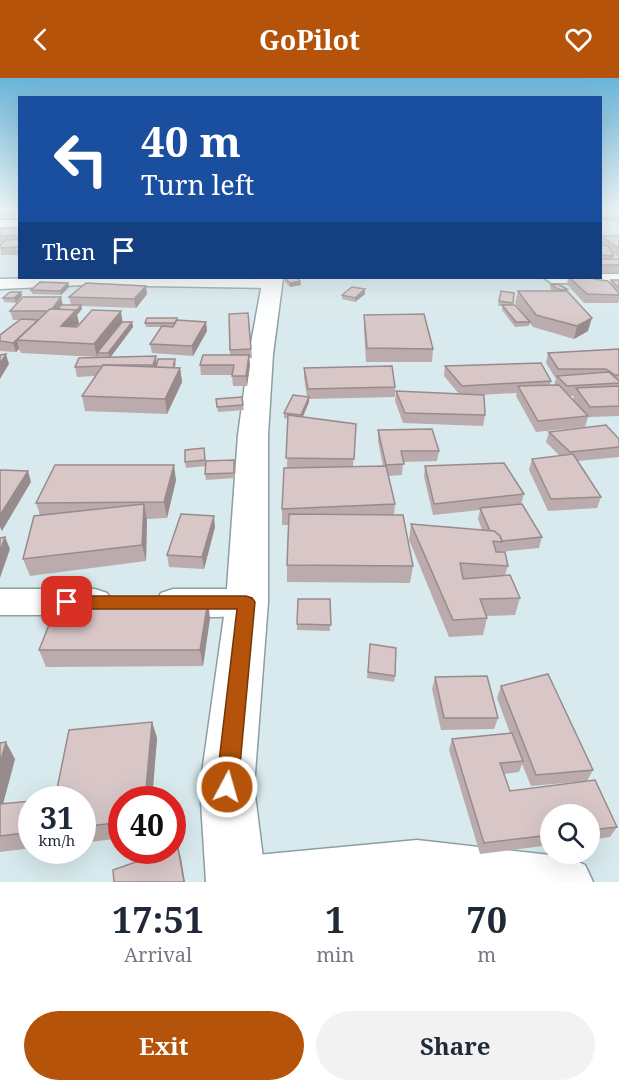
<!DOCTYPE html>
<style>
:root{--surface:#fff;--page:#f2f2f3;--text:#1f2937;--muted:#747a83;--accent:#b45309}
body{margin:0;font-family:"Noto Serif",serif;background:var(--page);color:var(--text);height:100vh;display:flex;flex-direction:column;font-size:22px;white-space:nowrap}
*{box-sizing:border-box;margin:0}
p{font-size:20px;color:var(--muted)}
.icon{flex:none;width:33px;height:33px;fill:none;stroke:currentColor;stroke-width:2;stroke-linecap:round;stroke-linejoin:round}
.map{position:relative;height:804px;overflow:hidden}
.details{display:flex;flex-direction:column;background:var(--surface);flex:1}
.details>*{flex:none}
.guide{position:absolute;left:18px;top:18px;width:584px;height:183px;border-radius:0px;box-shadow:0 6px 24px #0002;background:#1a4fa0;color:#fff;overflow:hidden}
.buttons{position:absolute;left:540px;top:726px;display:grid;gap:12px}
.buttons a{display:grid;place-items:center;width:60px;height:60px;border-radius:50%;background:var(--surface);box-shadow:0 6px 24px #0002;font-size:30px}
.speed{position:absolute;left:18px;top:708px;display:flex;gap:12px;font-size:30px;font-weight:700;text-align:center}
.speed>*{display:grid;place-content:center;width:78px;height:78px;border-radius:50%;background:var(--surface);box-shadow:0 6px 24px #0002;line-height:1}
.speed small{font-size:15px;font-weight:400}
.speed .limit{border:9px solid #d22;background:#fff;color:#111}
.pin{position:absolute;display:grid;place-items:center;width:51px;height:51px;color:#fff;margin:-26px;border-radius:12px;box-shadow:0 3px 9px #0006}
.me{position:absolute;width:66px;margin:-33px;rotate:6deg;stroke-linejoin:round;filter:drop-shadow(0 0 4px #0008)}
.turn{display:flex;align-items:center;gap:21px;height:126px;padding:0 24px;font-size:27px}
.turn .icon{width:78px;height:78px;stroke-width:2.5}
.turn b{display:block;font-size:42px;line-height:51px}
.then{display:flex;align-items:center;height:57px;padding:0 24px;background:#0003;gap:12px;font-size:22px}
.eta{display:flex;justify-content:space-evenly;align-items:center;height:102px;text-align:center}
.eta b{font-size:36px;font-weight:700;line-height:42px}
.action{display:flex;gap:12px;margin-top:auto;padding:12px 24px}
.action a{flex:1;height:69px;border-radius:36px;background:var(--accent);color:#fff;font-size:24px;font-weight:700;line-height:69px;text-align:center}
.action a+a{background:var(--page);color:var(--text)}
header{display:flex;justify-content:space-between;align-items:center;height:78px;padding:0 24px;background:var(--accent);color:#fff;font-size:27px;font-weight:700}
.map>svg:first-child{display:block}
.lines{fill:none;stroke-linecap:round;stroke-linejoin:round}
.minor-casing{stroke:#8c9ea1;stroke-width:3}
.tertiary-casing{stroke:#8c9ea1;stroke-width:3}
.minor{fill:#fff;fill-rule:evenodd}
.tertiary{fill:#fff;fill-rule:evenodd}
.wall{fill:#bbabac;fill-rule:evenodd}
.shaded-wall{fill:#988b8c}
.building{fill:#d9c7c8;stroke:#988b8c;stroke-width:1.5}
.route{fill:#b45309;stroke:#753606;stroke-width:1.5}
</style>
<header><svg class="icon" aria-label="back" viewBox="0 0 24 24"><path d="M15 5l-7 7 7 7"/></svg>GoPilot<svg class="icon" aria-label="heart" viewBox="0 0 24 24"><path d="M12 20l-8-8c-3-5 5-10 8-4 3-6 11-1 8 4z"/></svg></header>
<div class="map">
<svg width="619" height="804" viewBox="0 0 619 804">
<rect width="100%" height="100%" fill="#d8eaee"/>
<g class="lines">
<g class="minor-casing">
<g id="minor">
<rect x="0" y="142" width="20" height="8"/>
<polygon points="600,196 619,196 619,206 552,205 544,200 600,200"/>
<polygon points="35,200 273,200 281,205 273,210 84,207 0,211 0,201"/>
<polygon points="0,511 95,511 107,515 112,524 107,533 95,537 0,537"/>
<path d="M173 511H247L259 515 264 524 259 533C236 541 184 541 161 533L156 524 161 515Z"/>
<polygon points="417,762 568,779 585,787 593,804 211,804 219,787 236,779"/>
</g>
</g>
<g class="tertiary-casing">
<polygon id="tertiary" points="263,200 283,200 273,276 268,357 268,524 254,709 266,804 206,804 200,709 226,524 238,357 249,276"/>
</g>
<use href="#minor" class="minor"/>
<use href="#tertiary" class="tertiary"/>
</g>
<g class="wall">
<polygon points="0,133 20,133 20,134 14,139 0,139"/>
<polygon points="600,133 619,138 619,144 600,143"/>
<polygon points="20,150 20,177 1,177 0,166 2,165 0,165 0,152"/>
<polygon points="602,158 619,158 619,180 612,174 614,178 613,181 619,181 619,195 600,195 600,167 602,167 600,165"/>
<polygon points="285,200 300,203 301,207 290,209 285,204"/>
<polygon points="568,200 592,200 594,201 610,205 611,202 619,202 619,222 618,225 584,225 567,206"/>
<polygon points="68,205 69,209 61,217 32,216 31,212"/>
<polygon points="551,207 567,211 567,213 588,253 574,261 533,249 530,245 529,248 515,249 502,232 502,228 498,228 501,213 514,215 512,227 524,237 515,225 518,213 553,213 550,211"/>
<polygon points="365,211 365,216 355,224 342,221 342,217"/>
<polygon points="147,216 136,230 81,228 82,231 77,237 79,245 75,249 123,244 132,244 133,249 110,279 157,287 175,281 176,286 175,290 180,290 182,304 167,336 85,333 82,318 95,298 77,299 75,289 99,280 98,278 97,279 21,275 19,271 16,274 0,273 0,257 20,242 13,242 10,233 63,227 71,227 69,219"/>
<polygon points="22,218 16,225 4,224 3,220"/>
<polygon points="248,235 252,280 249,280 250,287 247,308 233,308 232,297 201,297 200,287 230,277 229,236"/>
<polygon points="364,237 433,271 432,284 366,284 364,250"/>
<polygon points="177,240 178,242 206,244 207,253 193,278 152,275 150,266 162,249 146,249 145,245"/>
<path d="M619 271V338L588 339 585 349 536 354 516 318 517 315 478 317 485 337 483 348 403 345 395 323 396 313 459 316 444 298 445 288 551 303 550 307H554L556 301 546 285 548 275ZM569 318H574L573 321 577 327Z"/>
<polygon points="304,290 395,309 395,319 309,321 309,324 303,339 356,346 353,388 383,388 378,363 378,352 439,373 437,383 403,384 402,397 389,398 395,426 394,437 413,488 410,505 287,504 287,487 288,447 282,447 282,431 287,390 288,341 284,340 284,335 307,319 304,299"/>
<polygon points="216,321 243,327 244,332 218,334"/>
<polygon points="549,354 619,369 619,379 578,383 601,419 597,430 548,433 529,392 532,381 560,378 546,364"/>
<polygon points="204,370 206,388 186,390 185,384"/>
<polygon points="235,388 235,400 206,402 205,396"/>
<polygon points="425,388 524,416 521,426 542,459 539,470 499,474 508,488 505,497 520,520 515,537 486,538 487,540 483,557 449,559 409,462 411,446 482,452 478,441 480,432 433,437 424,399"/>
<polygon points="176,402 167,440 147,441 146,483 30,498 23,481 40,437 36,425"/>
<polygon points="215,449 204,491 169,489 167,477"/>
<polygon points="330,521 330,553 297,552 297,546"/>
<polygon points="210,540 203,588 46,589 39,572"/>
<polygon points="370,566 395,598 394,604 367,600"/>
<polygon points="548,596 593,692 587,703 531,708 522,686 519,694 504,696 510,713 595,702 617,749 610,759 590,762 590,736 550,736 550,767 480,776 449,672 452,661 510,655 497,620 501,608"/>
<polygon points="435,599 498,640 494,651 441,652 432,611"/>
<polygon points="152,644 157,660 152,722 122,722 122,760 82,765 82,722 55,721"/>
<polygon points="0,665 15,681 3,726 32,723 32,770 0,774"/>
</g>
<g class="shaded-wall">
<polygon points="12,133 20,133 20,134 14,139"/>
<polygon points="300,203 301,207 290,209 290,205"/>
<polygon points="68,205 69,209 61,217 60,213"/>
<polygon points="146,208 147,216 136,230 134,221"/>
<polygon points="365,211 365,216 355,224 355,220"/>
<polygon points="21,214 22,218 16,225 14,220"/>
<polygon points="61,219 63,228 58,234 50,233"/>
<polygon points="81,227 82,231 77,237 79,245 64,261 61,248"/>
<polygon points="121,233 123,246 97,275 98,278 97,279 94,266"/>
<polygon points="592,240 588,253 574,261 577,248"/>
<polygon points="40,243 17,262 19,271 16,274 13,265"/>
<polygon points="132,244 133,249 110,280 108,275"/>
<polygon points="206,244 207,253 193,278 192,268"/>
<polygon points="6,276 9,286 0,301 0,286"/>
<polygon points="249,277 250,287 247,308 246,298"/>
<polygon points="156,278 157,288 154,297 153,287"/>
<polygon points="180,290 182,304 167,336 165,321"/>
<polygon points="309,319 309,324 301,342 301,337"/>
<polygon points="174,387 176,402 167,440 164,424"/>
<polygon points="28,393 31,404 2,453 0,449 0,437"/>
<polygon points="144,426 147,442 146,483 142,467"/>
<polygon points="214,438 215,449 204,491 202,479"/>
<polygon points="5,459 10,471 0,500 0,474"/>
<polygon points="208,523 210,540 203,588 200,572"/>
<polygon points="152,644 157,660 152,722 145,722"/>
<polygon points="6,664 15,681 0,737 0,685"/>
<polygon points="178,770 181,780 185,804 184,804"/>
</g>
<g class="building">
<polygon points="600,133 613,133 619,138 619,140 601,140 600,138"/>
<polygon points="2,150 20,150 20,157 0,158 0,152"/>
<polygon points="602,158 619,158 619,171"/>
<polygon points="20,161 20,169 0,170 0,168 5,162"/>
<polygon points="600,167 608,168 614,178 600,177"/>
<rect x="600" y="181" width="19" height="6"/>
<polygon points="285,200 297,200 300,203 290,205"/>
<polygon points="570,200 592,200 594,201 608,203 619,215 619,217 587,216"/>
<polygon points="611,202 619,202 619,210"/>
<polygon points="40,204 68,205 60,213 31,212"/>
<polygon points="86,205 146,208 134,221 69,219"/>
<polygon points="558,206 567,211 560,212 551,207"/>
<polygon points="352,209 365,211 355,220 342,217"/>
<polygon points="501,213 514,215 513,225 499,223"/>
<polygon points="518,213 567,213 592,240 577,248 536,237"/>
<polygon points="10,214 21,214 14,220 3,220"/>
<polygon points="23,219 61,219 52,231 50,231 48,233 10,233"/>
<polygon points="61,227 81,227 76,233 58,231"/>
<polygon points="502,227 515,227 530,244 516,244"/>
<polygon points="50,231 76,232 61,248 77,249 92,232 121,233 94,266 17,262"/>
<polygon points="248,235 251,271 230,272 229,236"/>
<polygon points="424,236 433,271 367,270 364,237"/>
<polygon points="147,240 177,240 175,245 145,245"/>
<polygon points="21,241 38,242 13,265 0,263 0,257"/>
<polygon points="177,242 206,244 192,268 150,266 162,248 173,249"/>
<polygon points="122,244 132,244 108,275 97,275"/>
<polygon points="619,271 619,297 615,297 606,291 558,291 548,275"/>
<polygon points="6,276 0,286 0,277"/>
<polygon points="203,277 249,277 246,298 232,298 234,287 200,287"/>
<polygon points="156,278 153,287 103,287 102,288 75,289 79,280"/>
<polygon points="158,281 175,281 173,290 156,289"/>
<polygon points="541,285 551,303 462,308 445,288"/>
<polygon points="103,287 180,290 165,321 82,318"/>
<polygon points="392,288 395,309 308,311 304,290"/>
<polygon points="609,294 619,303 619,305 567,308 557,298"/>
<polygon points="559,307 588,338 538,343 518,308"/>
<polygon points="619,308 619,328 590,329 576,310"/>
<polygon points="396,313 484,317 485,337 405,335"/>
<polygon points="293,317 309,319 301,337 284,335"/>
<polygon points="242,319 243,327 217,329 216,321"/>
<polygon points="288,337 356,346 354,381 286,380"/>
<polygon points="606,347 619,361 619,369 570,374 549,354"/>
<polygon points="432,351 439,373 401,373 404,386 386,387 378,352"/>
<polygon points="204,370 205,382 185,384 185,372"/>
<polygon points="573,376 601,419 551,421 532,381"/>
<polygon points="234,382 234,395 205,396 206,383"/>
<polygon points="504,385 524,416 434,426 425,388"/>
<polygon points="55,387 174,387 164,424 36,425"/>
<polygon points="386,388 395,426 282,431 284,390"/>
<polygon points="0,392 28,393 0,437"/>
<polygon points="144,426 142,467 23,481 34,438"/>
<polygon points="522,426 542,459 502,463 500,458 494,453 490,453 480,430"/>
<polygon points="181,436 214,438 202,479 167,477"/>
<polygon points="289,436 403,437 413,488 287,487"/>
<polygon points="411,446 494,453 500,458 502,464 493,463 496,474 505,474 508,488 460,485 463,501 510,497 520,520 480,521 487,540 453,542"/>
<polygon points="5,459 0,474 0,460"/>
<polygon points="298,521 330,521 331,547 297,546"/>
<polygon points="208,523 200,572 39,572 58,524"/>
<polygon points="370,566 396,570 395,598 368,594"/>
<polygon points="548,596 593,692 536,697 501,608"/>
<polygon points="487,598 498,640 444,640 435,599"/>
<polygon points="152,644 145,722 122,722 122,744 82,749 82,722 47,722 55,721 69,652"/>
<polygon points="512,655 523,683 500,685 510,713 595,702 617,749 590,752 590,736 550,736 550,757 484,765 452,661"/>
<polygon points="6,664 0,685 0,665"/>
<polygon points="32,723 32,754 0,758 0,726"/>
<polygon points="178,770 184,804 114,804 113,792 170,772 172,772"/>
</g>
<linearGradient id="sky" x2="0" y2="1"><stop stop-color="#6ab4d9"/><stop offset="0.54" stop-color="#edf6f7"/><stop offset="1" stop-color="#edf6f7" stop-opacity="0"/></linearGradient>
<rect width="619" height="245" fill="url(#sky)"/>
<polygon class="route" points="67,518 246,518 252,520 255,524 238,709 235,716 227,720 219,716 216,709 237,531 67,531 61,529 59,524 61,520"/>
</svg>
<div class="buttons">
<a><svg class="icon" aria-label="search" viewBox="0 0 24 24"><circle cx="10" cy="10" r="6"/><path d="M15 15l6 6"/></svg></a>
</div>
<div class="speed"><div>31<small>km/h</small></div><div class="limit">40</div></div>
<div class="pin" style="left:67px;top:524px;background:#d93025"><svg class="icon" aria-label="arrive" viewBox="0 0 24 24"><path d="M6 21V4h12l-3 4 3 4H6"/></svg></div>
<svg class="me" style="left:227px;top:709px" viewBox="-20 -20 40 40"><circle r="17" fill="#b45309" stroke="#fff" stroke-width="3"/><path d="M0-11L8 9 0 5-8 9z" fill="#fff"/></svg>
<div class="guide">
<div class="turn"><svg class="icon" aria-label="left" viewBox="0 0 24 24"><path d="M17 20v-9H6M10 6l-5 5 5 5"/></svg><div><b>40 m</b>Turn left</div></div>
<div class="then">Then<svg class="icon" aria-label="arrive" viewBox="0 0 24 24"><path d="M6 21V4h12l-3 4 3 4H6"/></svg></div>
</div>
</div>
<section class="details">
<div class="eta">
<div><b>17:51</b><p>Arrival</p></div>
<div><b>1</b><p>min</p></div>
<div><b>70</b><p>m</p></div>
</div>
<div class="action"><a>Exit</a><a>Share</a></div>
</section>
